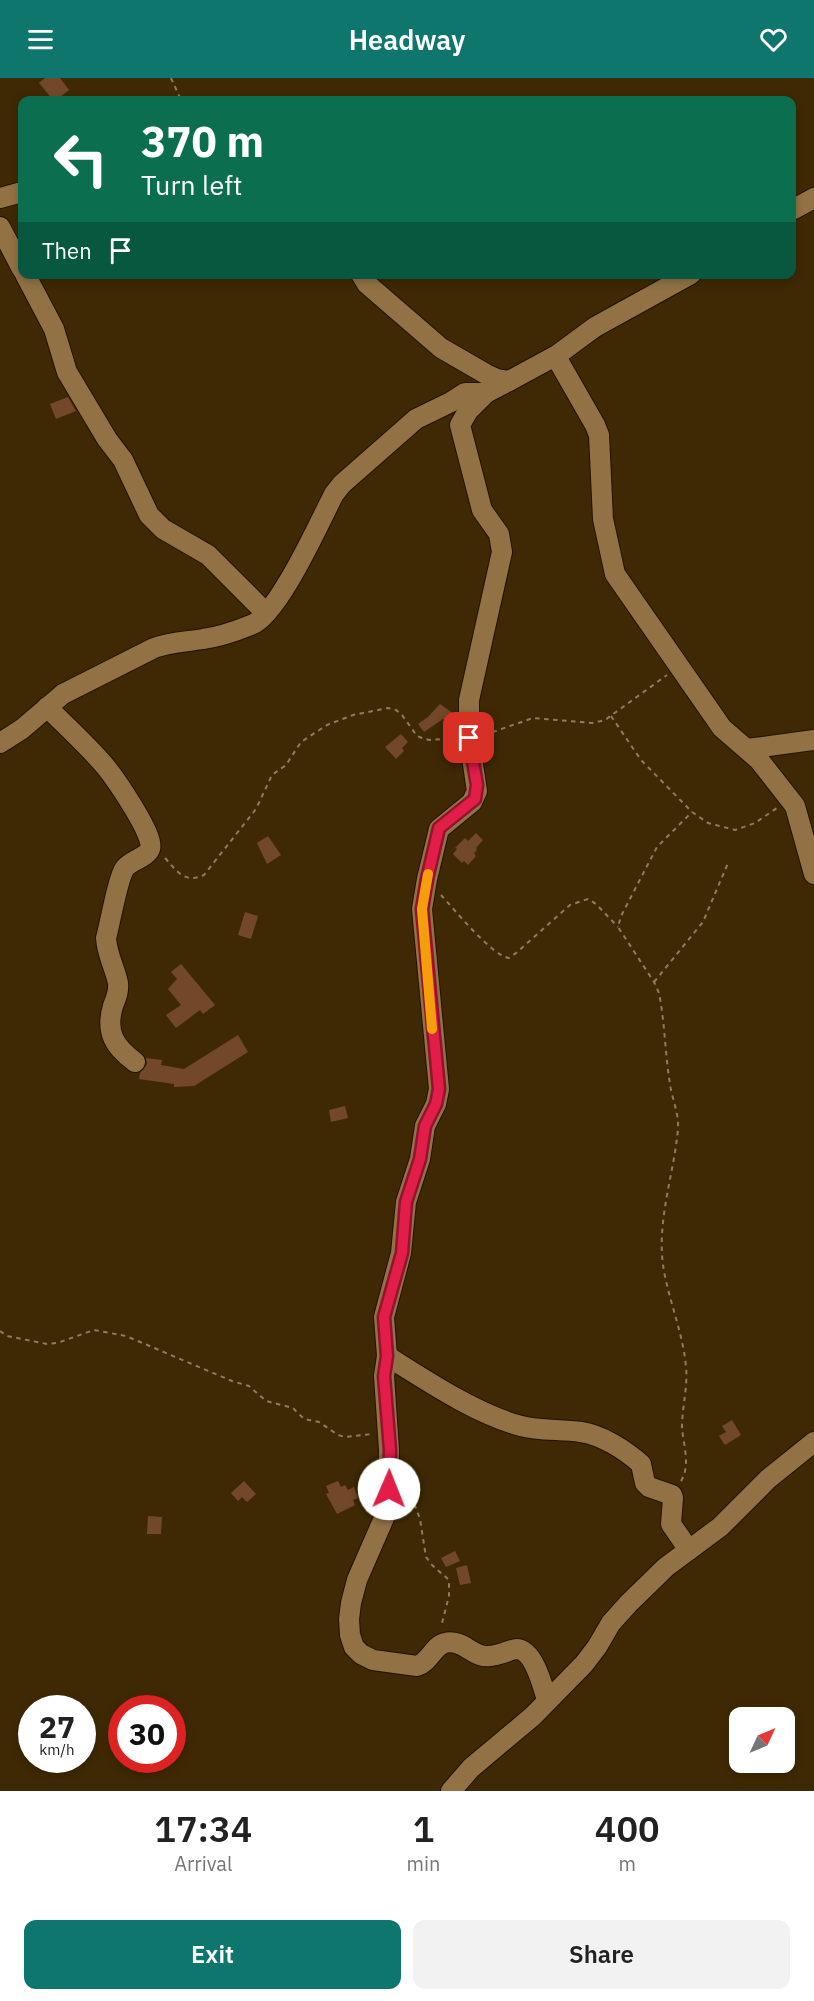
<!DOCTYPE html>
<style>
:root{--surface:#fff;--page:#f2f2f2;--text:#222;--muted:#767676;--accent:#0f766e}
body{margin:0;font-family:"IBM Plex Sans",sans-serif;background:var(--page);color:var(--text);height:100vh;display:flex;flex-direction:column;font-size:22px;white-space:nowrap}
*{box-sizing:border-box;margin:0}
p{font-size:20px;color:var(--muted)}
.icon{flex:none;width:33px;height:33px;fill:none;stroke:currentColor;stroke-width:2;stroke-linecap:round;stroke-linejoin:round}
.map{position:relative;height:1713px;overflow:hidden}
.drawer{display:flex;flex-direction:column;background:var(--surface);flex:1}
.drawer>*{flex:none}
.top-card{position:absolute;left:18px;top:18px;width:778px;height:183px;border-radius:12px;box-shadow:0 3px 9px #0003;background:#0b6e4f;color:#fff;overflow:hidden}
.needle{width:39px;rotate:46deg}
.fabs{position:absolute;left:729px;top:1629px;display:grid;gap:12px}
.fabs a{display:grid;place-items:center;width:66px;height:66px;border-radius:12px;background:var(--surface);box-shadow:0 3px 9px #0003;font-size:30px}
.speed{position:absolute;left:18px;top:1617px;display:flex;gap:12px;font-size:30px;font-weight:700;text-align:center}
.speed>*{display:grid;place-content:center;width:78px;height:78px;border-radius:50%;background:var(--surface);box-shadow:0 3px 9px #0003;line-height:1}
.speed small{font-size:15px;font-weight:400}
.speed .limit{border:9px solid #d22;background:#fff;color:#111}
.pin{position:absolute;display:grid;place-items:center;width:51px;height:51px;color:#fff;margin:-26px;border-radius:12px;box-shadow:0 3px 9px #0006}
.me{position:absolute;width:66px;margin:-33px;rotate:1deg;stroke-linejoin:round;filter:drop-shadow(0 0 4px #0008)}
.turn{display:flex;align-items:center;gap:21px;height:126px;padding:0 24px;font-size:27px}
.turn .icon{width:78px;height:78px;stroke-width:2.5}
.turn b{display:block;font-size:42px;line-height:51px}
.then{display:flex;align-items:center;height:57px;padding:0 24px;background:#0003;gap:12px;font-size:22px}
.eta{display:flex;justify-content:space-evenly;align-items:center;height:102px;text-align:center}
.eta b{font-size:36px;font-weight:600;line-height:42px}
.cta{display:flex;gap:12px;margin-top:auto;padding:12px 24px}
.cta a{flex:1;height:69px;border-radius:12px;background:var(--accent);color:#fff;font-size:24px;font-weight:600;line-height:69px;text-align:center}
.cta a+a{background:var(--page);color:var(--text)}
header{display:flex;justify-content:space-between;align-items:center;height:78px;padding:0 24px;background:var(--accent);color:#fff;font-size:27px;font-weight:600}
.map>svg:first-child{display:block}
.building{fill:#734829}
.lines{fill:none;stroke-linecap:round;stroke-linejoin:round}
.minor-casing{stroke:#211200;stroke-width:22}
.path{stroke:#8f7b5d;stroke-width:2;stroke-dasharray:4.5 4.5;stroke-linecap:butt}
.minor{stroke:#927244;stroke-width:20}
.route-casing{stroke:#92132f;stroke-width:15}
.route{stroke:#e11d48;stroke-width:10}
.slow{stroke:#f59e0b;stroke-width:10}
</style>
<header><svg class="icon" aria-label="menu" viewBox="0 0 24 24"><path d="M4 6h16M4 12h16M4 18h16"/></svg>Headway<svg class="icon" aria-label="heart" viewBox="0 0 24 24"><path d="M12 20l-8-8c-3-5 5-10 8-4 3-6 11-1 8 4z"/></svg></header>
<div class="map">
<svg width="814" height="1713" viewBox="0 0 814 1713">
<rect width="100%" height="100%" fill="#3f2904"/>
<g class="building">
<polygon points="45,0 60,0 69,12 56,22 53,22 39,5"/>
<polygon points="68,319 76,333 56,341 50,326"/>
<polygon points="440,626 457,638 457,644 453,649 443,641 424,654 418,646 428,639"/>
<polygon points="401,656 408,664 402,670 404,673 396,681 385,669"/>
<polygon points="476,755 483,762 476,770 477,772 474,775 476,778 468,787 464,783 462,785 453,776 457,771 455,770 465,760 468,763"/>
<polygon points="268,758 281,777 267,786 257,765"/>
<polygon points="245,834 258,838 251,861 238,857"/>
<polygon points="181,886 215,927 203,936 200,932 176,950 166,937 181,927 168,911 177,901 171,894"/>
<polygon points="238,957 248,974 194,1008 174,1009 174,1006 139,1001 140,995 147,986 146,980 162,982 161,987 184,991"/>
<polygon points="345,1028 348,1040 331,1044 329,1032"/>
<polygon points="732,1342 741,1357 725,1367 719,1358 726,1354 722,1348"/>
<polygon points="244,1403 256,1416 247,1424 242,1419 238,1423 231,1415"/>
<polygon points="338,1403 341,1409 345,1407 348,1412 354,1409 358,1420 353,1422 355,1427 337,1436 326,1416 329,1415 326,1408"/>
<polygon points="148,1438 162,1439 161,1456 147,1456"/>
<polygon points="455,1473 460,1483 446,1489 441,1480"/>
<polygon points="467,1487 471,1505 460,1507 456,1490"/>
</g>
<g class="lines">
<g class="minor-casing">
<g id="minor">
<polyline points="0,120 22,114"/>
<polyline points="792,132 814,120"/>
<polyline points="0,149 22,191"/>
<polyline points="25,196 54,251 67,294 107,361 123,382 149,437 163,451 208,477 266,535"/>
<polyline points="361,196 367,206 441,270 486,296 497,301 509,303 557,277 595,249 691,196"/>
<polyline points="557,277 559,284 595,347 599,357 603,441 615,496 722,650 759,682 795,728 814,796"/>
<path d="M486 315 468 333 460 347 482 432 499 456 502 474 469 622V660L477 713 472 724 439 751 427 801 422 831 439 1011 436 1026 425 1048 420 1081 406 1124 401 1175 384 1239 387 1278 384 1298 389 1372 388 1425 384 1440 357 1502 351 1525 349 1541 350 1557 354 1569 361 1576 373 1582 417 1588C430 1584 433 1568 445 1565 458 1561 469 1573 480 1577 488 1580 495 1577 503 1575 507 1574 512 1571 517 1571 534 1572 543 1609 547 1622"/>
<path d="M47 629C66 648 87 667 105 688 114 699 156 759 150 771 146 780 131 782 125 790 118 799 110 846 106 860 107 877 115 890 118 905 119 914 116 920 113 928 105 955 115 969 135 984"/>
<path d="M0 665 22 651 63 616 154 570C170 564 186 564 203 561 219 559 236 553 251 547 278 538 320 443 334 416L342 406 416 341 451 324 465 315H486L509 303"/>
<polyline points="747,671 814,662"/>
<path d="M387 1278C427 1303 476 1336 521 1348 540 1353 561 1351 581 1354 602 1357 625 1372 641 1386L645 1405 649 1409 672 1417 673 1420 671 1446 689 1472"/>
<polyline points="451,1713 471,1690 533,1638 584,1586 597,1569 611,1545 629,1525 666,1489 720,1449 768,1401 814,1364"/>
</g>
</g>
<g class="path">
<polyline points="171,0 181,22"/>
<polyline points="611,638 641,682 692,734 708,745 735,752 755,745 777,730"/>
<polyline points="484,657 533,640 592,645 605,642 667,597"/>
<path d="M165 780C177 793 184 806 204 797L256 731 272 697 286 687 301 664 327 647 353 637 388 630 396 632 402 637 417 658 422 660 429 662 455 660"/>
<path d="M441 817C455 832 491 877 509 880L516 875 570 827 588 821 596 826 618 849"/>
<polyline points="654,904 703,844 728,785"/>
<polyline points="0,1253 7,1258 47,1266 57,1265 94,1252 126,1258 232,1303 249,1308 266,1323 293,1330 304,1341 319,1344 338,1357 345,1359 373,1356"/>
<polyline points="405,1401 420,1441 426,1479 432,1487 449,1502 449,1518 441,1549"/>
<path d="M681 1403C691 1387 683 1366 682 1349 682 1329 688 1309 686 1289 683 1254 668 1221 663 1187 657 1141 674 1096 678 1051 679 1035 672 1021 670 1006 665 976 665 945 659 915L654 904 618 849 621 838 657 769 692 734"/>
</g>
<use href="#minor" class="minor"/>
</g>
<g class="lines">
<g class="route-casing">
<polyline id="route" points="389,1411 390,1372 384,1298 387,1278 384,1239 402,1175 406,1124 420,1081 425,1048 436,1026 439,1011 422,831 427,801 439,750 475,721 477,707 469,660"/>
</g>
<use href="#route" class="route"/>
<polyline class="slow" points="428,796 422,831 432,951"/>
</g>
</svg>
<div class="fabs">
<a><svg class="needle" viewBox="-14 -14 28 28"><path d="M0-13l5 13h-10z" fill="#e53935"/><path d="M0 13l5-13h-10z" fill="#767676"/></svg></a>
</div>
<div class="speed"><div>27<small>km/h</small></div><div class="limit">30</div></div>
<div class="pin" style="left:469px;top:660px;background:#d93025"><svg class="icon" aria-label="arrive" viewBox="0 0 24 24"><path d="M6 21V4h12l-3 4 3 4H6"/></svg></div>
<svg class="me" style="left:389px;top:1411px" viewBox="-20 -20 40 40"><circle r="19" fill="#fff"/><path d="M0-13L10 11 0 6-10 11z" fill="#e11d48"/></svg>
<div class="top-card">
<div class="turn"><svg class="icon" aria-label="left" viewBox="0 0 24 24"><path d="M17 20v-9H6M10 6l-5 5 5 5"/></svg><div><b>370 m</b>Turn left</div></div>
<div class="then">Then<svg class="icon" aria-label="arrive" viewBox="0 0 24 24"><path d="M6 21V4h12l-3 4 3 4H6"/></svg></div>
</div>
</div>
<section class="drawer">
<div class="eta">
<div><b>17:34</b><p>Arrival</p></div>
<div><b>1</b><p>min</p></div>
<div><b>400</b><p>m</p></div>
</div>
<div class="cta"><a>Exit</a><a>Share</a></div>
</section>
